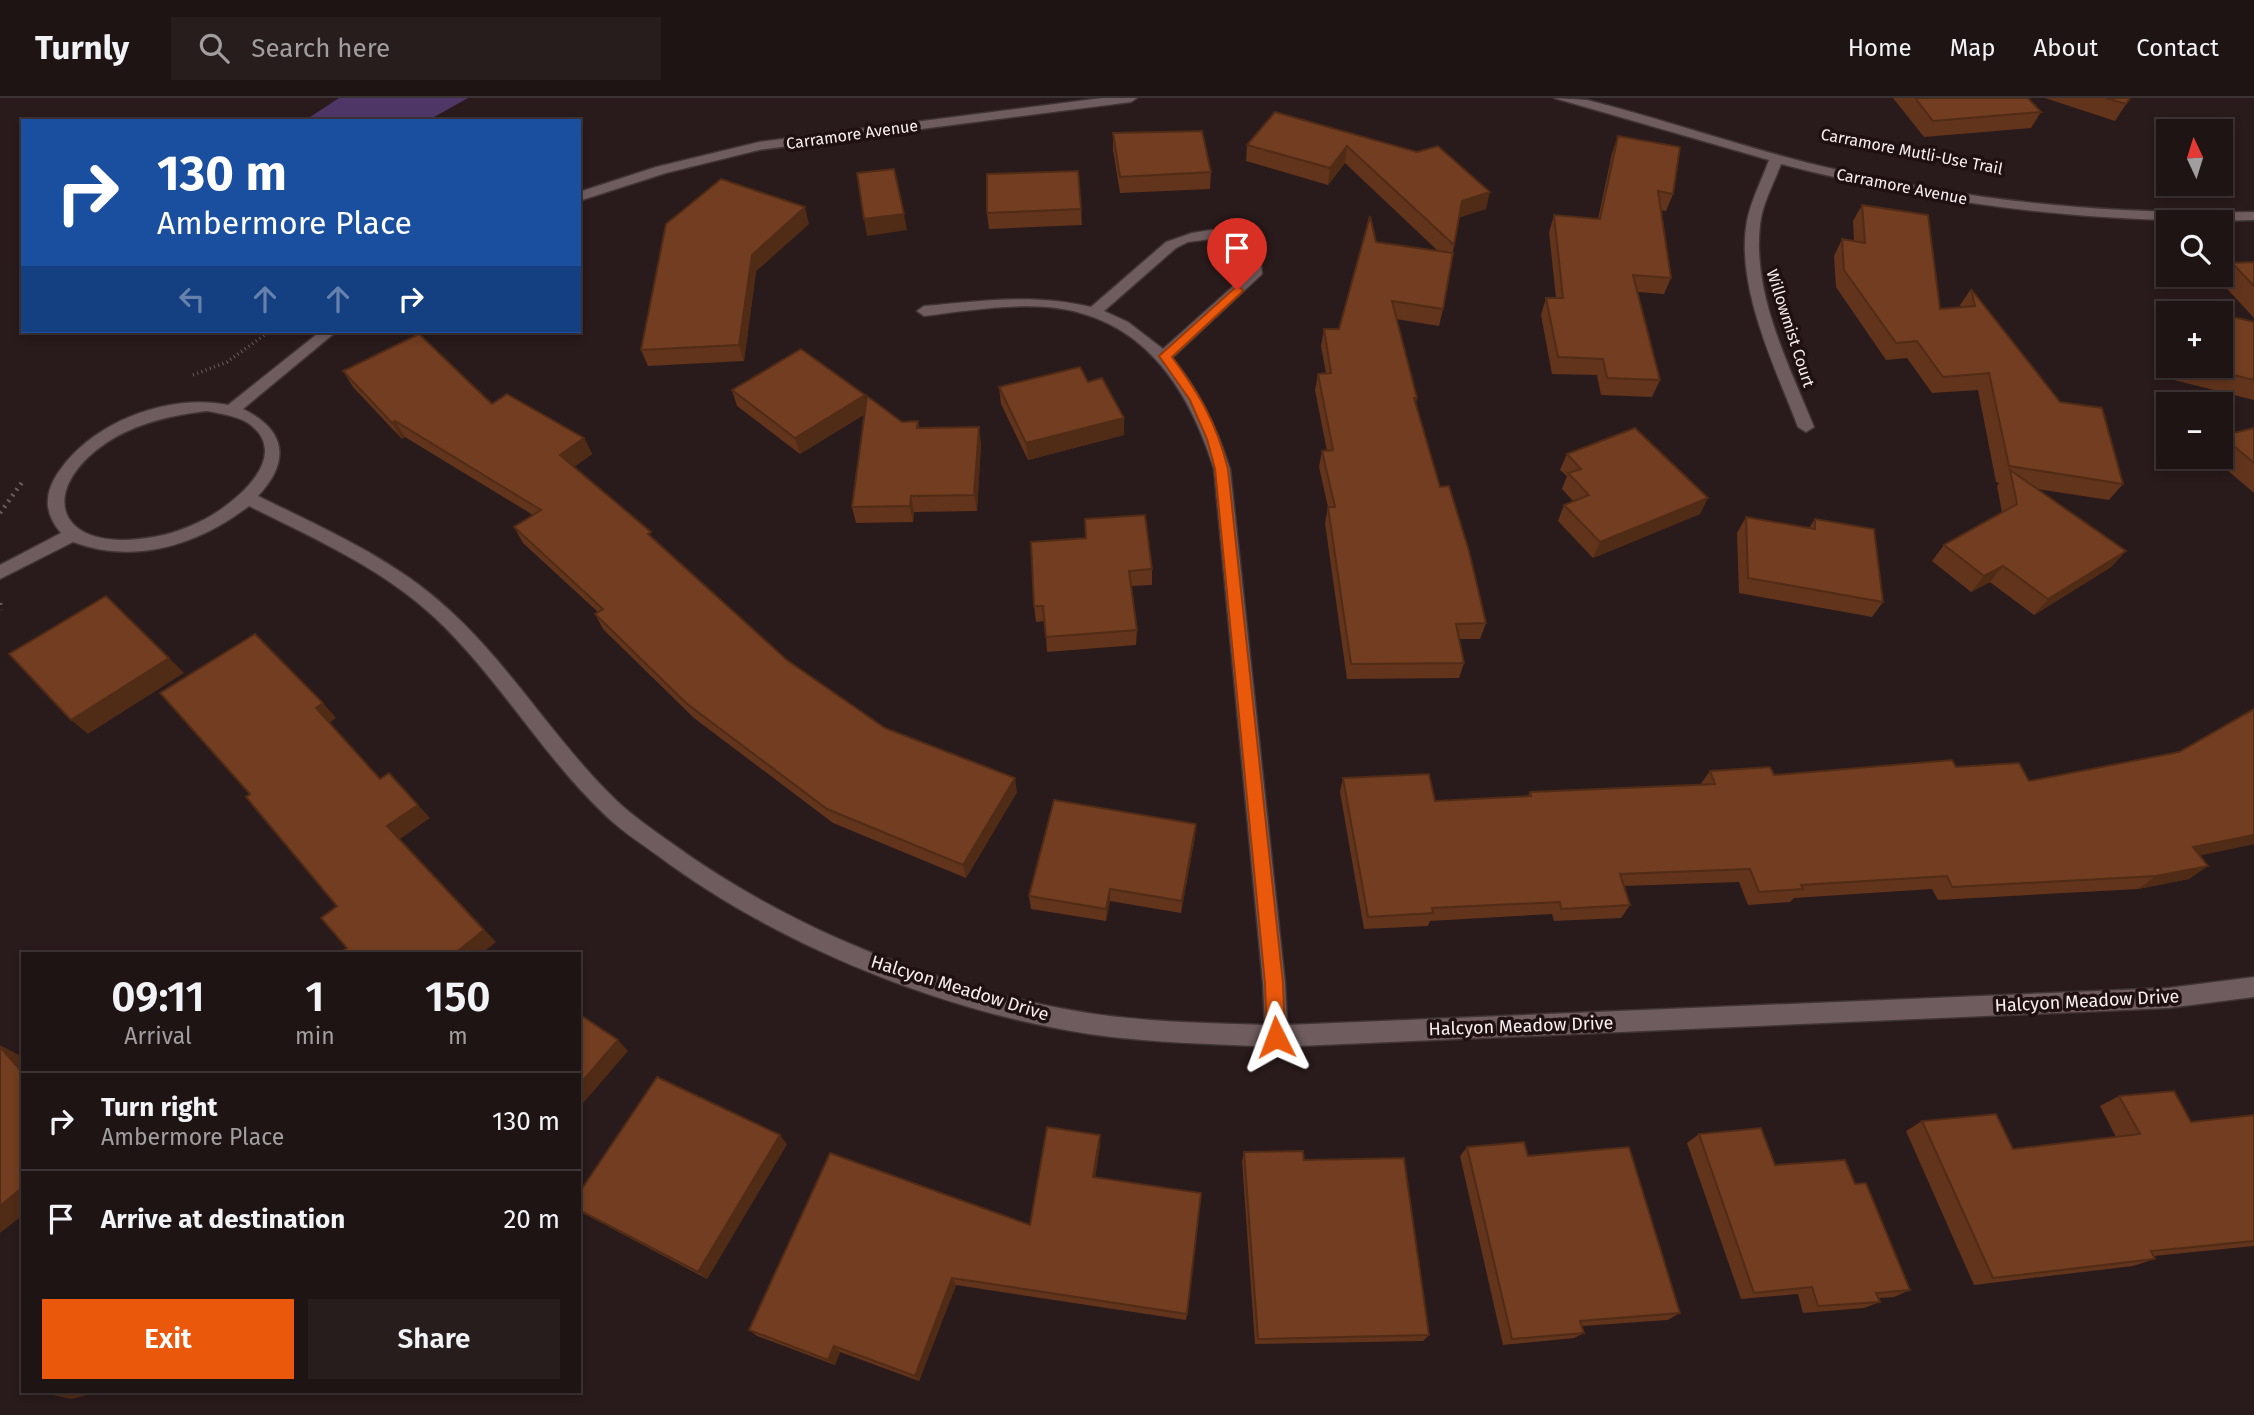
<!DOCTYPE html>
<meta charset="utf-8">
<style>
:root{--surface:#1f1414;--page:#271d1d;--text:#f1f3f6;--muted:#a19ea0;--line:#3c3334;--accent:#ea580c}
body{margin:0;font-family:"Fira Sans",sans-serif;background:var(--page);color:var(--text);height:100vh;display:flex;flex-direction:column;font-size:26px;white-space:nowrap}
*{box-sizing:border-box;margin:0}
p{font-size:23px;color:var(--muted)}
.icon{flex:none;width:38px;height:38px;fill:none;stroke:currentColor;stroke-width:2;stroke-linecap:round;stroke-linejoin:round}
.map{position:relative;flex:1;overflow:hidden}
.sheet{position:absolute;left:21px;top:854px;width:560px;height:441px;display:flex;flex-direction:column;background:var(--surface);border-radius:0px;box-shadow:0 4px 10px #0003,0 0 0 2px var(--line)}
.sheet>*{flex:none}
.banner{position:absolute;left:21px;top:21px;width:560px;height:214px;border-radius:0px;box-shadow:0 4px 10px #0003,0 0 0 2px var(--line);background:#1a4fa0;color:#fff;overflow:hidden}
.needle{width:46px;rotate:356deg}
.buttons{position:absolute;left:2156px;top:21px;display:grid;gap:14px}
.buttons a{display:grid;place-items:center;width:77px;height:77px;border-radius:0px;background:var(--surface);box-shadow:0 4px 10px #0003,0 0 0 2px var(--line);font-size:35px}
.pin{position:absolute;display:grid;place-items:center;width:60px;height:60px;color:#fff;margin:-72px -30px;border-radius:50% 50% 50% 0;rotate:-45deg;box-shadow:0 0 7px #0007}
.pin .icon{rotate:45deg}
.me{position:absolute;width:77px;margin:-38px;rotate:357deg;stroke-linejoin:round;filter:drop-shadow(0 0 5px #0008)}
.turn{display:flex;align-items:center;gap:24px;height:147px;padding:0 21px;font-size:32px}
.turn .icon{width:91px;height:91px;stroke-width:2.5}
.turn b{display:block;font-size:49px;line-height:60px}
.lanes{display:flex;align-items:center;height:66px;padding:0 21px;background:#0003;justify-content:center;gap:35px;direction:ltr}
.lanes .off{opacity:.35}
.eta{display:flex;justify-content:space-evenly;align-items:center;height:119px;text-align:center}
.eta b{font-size:42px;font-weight:600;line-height:49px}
.button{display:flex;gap:14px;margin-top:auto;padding:14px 21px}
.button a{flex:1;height:80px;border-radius:0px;background:var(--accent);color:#fff;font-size:28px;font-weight:600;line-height:80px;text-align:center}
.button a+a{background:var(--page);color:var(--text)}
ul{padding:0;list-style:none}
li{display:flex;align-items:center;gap:21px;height:98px;padding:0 21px;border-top:2px solid var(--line)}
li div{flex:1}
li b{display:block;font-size:26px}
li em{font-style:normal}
header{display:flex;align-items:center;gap:42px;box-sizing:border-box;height:98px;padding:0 35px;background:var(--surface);border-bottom:2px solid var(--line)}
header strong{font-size:33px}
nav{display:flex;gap:38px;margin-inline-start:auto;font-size:24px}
.search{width:490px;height:63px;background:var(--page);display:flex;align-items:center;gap:18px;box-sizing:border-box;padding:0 24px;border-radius:0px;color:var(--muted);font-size:26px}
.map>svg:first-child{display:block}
.water{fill:#4e3667}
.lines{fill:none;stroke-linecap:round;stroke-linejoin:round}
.minor-casing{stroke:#403435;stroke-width:3}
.path-far1{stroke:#6a5d5e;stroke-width:3.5;stroke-dasharray:1 3.5;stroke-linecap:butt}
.path{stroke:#6a5d5e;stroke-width:4.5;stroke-dasharray:2 5;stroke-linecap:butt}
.minor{fill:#6f5c5e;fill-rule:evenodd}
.wall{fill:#62341c}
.shaded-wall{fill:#502b16}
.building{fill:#723d20;stroke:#502b16;stroke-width:2}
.route{fill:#ea580c;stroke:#983908;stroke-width:2}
.labels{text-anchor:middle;stroke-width:7;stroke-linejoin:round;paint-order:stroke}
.far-street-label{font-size:16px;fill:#faeff0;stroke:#1f1112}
.street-label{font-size:18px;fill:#faeff0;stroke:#1f1112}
</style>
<header>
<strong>Turnly</strong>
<div class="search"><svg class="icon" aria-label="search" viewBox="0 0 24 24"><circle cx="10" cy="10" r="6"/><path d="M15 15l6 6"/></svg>Search here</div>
<nav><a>Home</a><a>Map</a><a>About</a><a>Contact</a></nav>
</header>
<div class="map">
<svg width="2254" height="1317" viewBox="0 0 2254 1317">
<rect width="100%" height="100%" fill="#291a1b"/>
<polygon class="water" points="339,0 468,0 427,23 304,23"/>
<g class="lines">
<g class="minor-casing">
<g id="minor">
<polygon points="1102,0 1137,0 1131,4 759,52 666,75 579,103 579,94 656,69 759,44"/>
<path d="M1554 0 1587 2C1671 23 1753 53 1838 72 1975 104 2113 117 2254 114V122C2093 126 1937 107 1781 66 1774 85 1762 106 1760 127 1752 196 1789 267 1814 329L1806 334 1798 329C1775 269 1735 188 1747 123 1751 102 1762 82 1769 62Z"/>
<path d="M1211 132C1242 135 1260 142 1262 176L1172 260C1200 293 1217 330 1230 371L1285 885 1287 927 2168 890 2254 879V899L2168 910 1276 949C1214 946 1151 945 1089 936 941 913 777 847 657 757 639 744 620 732 604 716 542 657 498 579 435 520 382 470 313 440 249 408 198 447 135 467 73 444L0 481V467L61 435C43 414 44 394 60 372 94 323 170 295 228 307L321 233H337L243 311C286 332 291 363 258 398 323 430 392 460 446 509 511 567 555 644 618 704 634 719 652 731 670 744 791 832 939 891 1088 915 1146 924 1206 925 1265 927L1263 885 1214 371C1188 288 1142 218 1048 209 1007 206 965 213 924 218L917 213 924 208C981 203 1034 195 1091 209L1166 144 1192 135ZM1211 141C1235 143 1247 151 1248 175L1163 251 1128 224 1104 213 1176 150 1188 144ZM207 313C222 316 240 318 252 328 291 361 232 407 205 421 184 432 162 439 139 441 55 450 39 391 106 345 136 325 172 317 207 313Z"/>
</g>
</g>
<polyline class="path-far1" points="193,277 227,264 270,233"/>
<g class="path">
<polyline points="0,415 23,383"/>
<polyline points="0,505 1,512"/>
</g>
<use href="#minor" class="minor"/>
</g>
<g class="wall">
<polygon points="1893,0 2028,0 2041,14 2031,30 1924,39"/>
<polygon points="2045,0 2130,0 2115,23"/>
<polygon points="1275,14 1486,111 1459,119 1443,211 1439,228 1396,221 1417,300 1416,305 1440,389 1486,525 1480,541 1459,541 1464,565 1459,580 1347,581 1325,425 1328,409 1319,369 1322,353 1327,353 1315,292 1318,276 1326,275 1321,248 1324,231 1339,231 1376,144 1438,153 1345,65 1328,87 1246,63 1247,47"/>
<polygon points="1113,35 1211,74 1210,91 1120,95 1113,52"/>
<polygon points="1618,38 1673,96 1666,113 1660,112 1671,180 1664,196 1638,194 1660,282 1652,299 1601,297 1597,277 1552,276 1541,217 1546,200 1556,200 1549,134 1554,117 1598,121 1612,55"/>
<polygon points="1862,107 1940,211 1961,209 1960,207 1971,191 2123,386 2109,402 2037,391 2126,453 2111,469 2034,517 1990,484 1971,494 1932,463 1944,447 2002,414 1997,388 1999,385 1996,384 1978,292 1932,295 1907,260 1886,262 1836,189 1834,158 1842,141 1854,143 1853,123"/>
<polygon points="1081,111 1082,127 989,131 987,115"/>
<polygon points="809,126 756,173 744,263 648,268 641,252"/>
<polygon points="2254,164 2254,220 2219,182 2232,165"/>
<polygon points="2254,224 2254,302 2174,282 2174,268 2221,268"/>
<polygon points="343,273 492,306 584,340 592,356 574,369 787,562 885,630 1017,694 966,780 833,725 694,620 603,531 595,516 598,514 523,445 514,429 533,417 405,339 402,341 353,289"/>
<polygon points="999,289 1124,320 1124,337 1028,362 1001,306"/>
<polygon points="732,292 866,303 902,324 918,323 919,330 981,345 977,413 914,414 913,424 856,425 852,409 865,316 800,356 737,308"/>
<polygon points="2254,330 2254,395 2212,359 2221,359 2221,340 2222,338"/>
<polygon points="1567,356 1700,416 1593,460 1558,423 1564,407 1573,403 1562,391 1567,378 1560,372"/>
<polygon points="1746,419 1809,430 1815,421 1883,504 1872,519 1739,495 1737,435"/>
<polygon points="1085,421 1152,471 1152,487 1131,488 1137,532 1136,547 1047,554 1045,523 1036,524 1034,508 1085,440"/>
<polygon points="2254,611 2254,746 2200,757 2189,781 2138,791 1938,802 1932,791 1794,800 1790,804 1748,807 1739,784 1624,788 1630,807 1621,820 1554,823 1552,816 1430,823 1428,828 1364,831 1340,694 1343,680 1435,703 1528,698 1530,694 1700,687 1710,673 1774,677 1956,669 2029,683 2179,654"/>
<polygon points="1195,739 1181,815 1110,803 1106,823 1031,811 1029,798"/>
<polygon points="2119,998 2191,1024 2254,1017 2254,1148 2154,1158 2155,1161 2133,1168 1974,1187 1906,1033 1922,1023 2013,1051 2116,1039 2100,1008"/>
<polygon points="1699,1036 1775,1067 1855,1086 1910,1192 1894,1199 1879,1200 1880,1204 1864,1210 1803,1215 1798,1196 1741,1201 1687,1045"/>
<polygon points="787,1046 707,1181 579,1113 579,1095"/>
<polygon points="1100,1047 1095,1079 1187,1216 1186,1222 956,1187 919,1283 840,1254 835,1267 757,1238 749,1232 1030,1127"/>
<polygon points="1467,1049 1528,1058 1680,1215 1668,1222 1582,1228 1584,1235 1574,1240 1503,1247 1460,1058"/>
<polygon points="1244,1054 1429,1237 1423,1243 1255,1246 1242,1063"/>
</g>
<g class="shaded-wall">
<polygon points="1347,48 1345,65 1328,87 1330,70"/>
<polygon points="1490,94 1486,111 1458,120 1462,103"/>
<polygon points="805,109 809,126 756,173 744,263 739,247 752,157"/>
<polygon points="904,116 907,132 867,138 864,121"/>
<polygon points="865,297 868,313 800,356 795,340"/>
<polygon points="1124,320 1124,337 1028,362 1026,345"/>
<polygon points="395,323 405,339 402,341 392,325"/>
<polygon points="979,329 981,345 977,413 974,397"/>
<polygon points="584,340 592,356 568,373 560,357"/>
<polygon points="911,398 914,414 913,424 910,408"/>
<polygon points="1708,400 1700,416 1593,460 1600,444"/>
<polygon points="2126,453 2111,469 2034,517 2048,501"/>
<polygon points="2003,468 1990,484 1971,494 1984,478"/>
<polygon points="169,560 184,575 88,636 71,622"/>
<polygon points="323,605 336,620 329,625 316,610"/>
<polygon points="1015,680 1017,694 966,780 963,767"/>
<polygon points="418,707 430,720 400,741 496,844 481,856 454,856 387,728"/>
<polygon points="1196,726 1195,739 1181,815 1182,803"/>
<polygon points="2254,737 2254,746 2175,763 2193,749"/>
<polygon points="2208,768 2189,781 2138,791 2156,778"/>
<polygon points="1110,791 1110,803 1106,823 1106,811"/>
<polygon points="618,942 628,953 579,1010 579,987"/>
<polygon points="0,947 19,957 23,961 23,975 0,949"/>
<polygon points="780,1037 787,1046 707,1181 698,1174"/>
<polygon points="1100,1037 1100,1047 1094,1087 1093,1079"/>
<polygon points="23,1089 23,1117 0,1135 0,1108"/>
<polygon points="952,1180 956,1187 919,1283 915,1278"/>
<polygon points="834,1248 840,1254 835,1267 828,1262"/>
<polygon points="59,1293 103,1293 72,1301 48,1296"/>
</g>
<g class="building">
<polygon points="1915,0 2028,0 2041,14 1933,23"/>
<polygon points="2106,0 2130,0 2126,6"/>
<polygon points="1275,14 1417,54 1438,48 1490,94 1462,103 1454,147 1347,48 1330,70 1247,47"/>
<polygon points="1202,33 1211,74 1120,79 1113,35"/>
<polygon points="1618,38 1680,49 1673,96 1658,93 1671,180 1633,177 1660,282 1607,280 1603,261 1558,259 1546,200 1563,200 1554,117 1600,121"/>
<polygon points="894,71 904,116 864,121 857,75"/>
<polygon points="1078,73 1081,111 987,115 987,76"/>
<polygon points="721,81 805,109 752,157 739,247 641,252 666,126"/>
<polygon points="1862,107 1928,117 1940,211 1975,208 1971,191 2060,304 2102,310 2123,386 2009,368 1989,275 1943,279 1917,243 1896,245 1844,172 1842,141 1865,145"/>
<polygon points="1370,118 1376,144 1453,155 1443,211 1392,203 1417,300 1414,300 1440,389 1449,388 1469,453 1486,525 1456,526 1464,565 1351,566 1328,409 1335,409 1322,353 1333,352 1318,276 1331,275 1324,231 1339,231"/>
<polygon points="2254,164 2254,188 2232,165"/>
<polygon points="2188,209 2216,215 2188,215"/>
<polygon points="2221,216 2254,224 2254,282 2197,268 2221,268"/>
<polygon points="419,236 492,306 507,296 584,340 560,357 651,434 648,436 787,562 885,630 1015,680 963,767 827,711 686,605 595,516 603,511 514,429 541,412 395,323 392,325 343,273"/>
<polygon points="801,251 865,297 795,340 732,292"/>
<polygon points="1080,269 1088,284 1102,280 1124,320 1026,345 999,289"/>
<polygon points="867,298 902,324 918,323 917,330 979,329 974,397 911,398 910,408 852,409"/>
<polygon points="1635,330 1708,400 1600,444 1564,407 1589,397 1568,375 1581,371 1567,356"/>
<polygon points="2254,330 2254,365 2222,338"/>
<polygon points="2010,372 2126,453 2048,501 2003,468 1984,478 1944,447 2017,406"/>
<polygon points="1145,417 1152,471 1129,473 1137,532 1046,539 1043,508 1034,508 1031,444 1086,440 1085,421"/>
<polygon points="1746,419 1815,431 1815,421 1874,431 1883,504 1748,480"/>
<polygon points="106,498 169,560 71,622 9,556"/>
<polygon points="255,536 323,605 316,610 380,681 389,675 418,707 387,728 484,832 454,856 339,856 347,850 321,820 337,808 246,699 250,696 160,595"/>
<polygon points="2254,611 2254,737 2193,749 2208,768 2156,778 1952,789 1947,778 1801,787 1803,791 1759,794 1750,771 1620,776 1630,807 1561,811 1560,804 1432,810 1433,815 1368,819 1343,680 1429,676 1435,703 1531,698 1530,694 1715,686 1710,673 1770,669 1774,677 1952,662 1956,669 2019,665 2029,683 2179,654"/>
<polygon points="1054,702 1196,726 1182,803 1110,791 1106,811 1029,798"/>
<polygon points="579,916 618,942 579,987"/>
<polygon points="0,949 23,975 23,1089 0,1108"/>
<polygon points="657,979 780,1037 698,1174 579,1112 579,1095"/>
<polygon points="2174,993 2191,1024 2254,1017 2254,1143 2151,1153 2155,1161 1993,1180 1922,1023 1996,1016 2013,1051 2140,1036 2119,998"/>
<polygon points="1047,1029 1100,1037 1093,1079 1201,1095 1187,1216 952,1180 915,1278 834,1248 828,1262 749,1232 830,1055 1030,1127"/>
<polygon points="1761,1030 1775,1067 1845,1062 1855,1086 1866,1085 1910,1192 1876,1195 1880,1204 1818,1208 1812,1189 1754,1195 1699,1036"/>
<polygon points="1524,1044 1528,1058 1629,1049 1680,1215 1580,1223 1584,1235 1512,1241 1467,1049"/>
<polygon points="1303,1053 1304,1062 1404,1060 1429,1237 1258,1241 1244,1054"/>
</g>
<path class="route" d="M1237 188 1243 192 1241 195 1172 259C1200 297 1216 324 1228 371L1283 885 1285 939 1283 945 1276 947 1270 945 1267 939 1265 885 1215 371 1207 341 1190 302 1159 258Z"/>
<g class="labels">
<g class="far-street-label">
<text transform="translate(852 36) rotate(-8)" y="6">Carramore Avenue</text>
<text transform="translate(1912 53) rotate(11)" y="6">Carramore Mutli-Use Trail</text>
<text transform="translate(1902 88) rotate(11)" y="6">Carramore Avenue</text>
<text transform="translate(1791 230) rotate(72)" y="6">Willowmist Court</text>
</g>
<g class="street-label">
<text transform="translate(960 890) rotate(17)" y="6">Halcyon Meadow Drive</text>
<text transform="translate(2087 903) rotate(-3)" y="6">Halcyon Meadow Drive</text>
<text transform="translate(1521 928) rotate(-2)" y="6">Halcyon Meadow Drive</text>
</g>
</g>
</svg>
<div class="buttons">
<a><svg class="needle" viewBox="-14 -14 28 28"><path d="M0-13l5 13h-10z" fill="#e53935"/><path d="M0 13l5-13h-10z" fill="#a19ea0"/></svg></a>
<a><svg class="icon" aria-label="search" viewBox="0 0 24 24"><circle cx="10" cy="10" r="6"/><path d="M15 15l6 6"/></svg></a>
<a>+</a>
<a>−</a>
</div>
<div class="pin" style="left:1237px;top:192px;background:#d93025"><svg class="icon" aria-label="arrive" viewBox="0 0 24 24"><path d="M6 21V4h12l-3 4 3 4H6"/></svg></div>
<svg class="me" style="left:1276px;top:939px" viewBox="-20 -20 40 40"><path d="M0-17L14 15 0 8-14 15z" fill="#ea580c" stroke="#fff" stroke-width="4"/></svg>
<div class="banner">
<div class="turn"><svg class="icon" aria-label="right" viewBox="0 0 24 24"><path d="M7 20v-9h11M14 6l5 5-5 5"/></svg><div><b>130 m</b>Ambermore Place</div></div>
<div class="lanes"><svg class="icon off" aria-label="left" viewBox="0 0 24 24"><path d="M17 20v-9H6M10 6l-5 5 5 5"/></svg><svg class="icon off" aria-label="ahead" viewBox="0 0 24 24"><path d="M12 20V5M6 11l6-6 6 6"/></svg><svg class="icon off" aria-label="ahead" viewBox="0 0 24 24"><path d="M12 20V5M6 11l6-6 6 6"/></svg><svg class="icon" aria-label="right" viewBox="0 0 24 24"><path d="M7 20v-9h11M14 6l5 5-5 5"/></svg></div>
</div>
<section class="sheet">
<div class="eta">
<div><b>09:11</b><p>Arrival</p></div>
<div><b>1</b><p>min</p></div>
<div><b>150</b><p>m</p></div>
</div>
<ul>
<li><svg class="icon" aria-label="right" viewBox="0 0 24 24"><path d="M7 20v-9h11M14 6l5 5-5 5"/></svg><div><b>Turn right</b><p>Ambermore Place</p></div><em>130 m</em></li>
<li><svg class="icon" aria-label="arrive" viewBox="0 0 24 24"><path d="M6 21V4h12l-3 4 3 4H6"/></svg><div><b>Arrive at destination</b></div><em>20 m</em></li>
</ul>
<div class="button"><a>Exit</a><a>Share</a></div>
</section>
</div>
